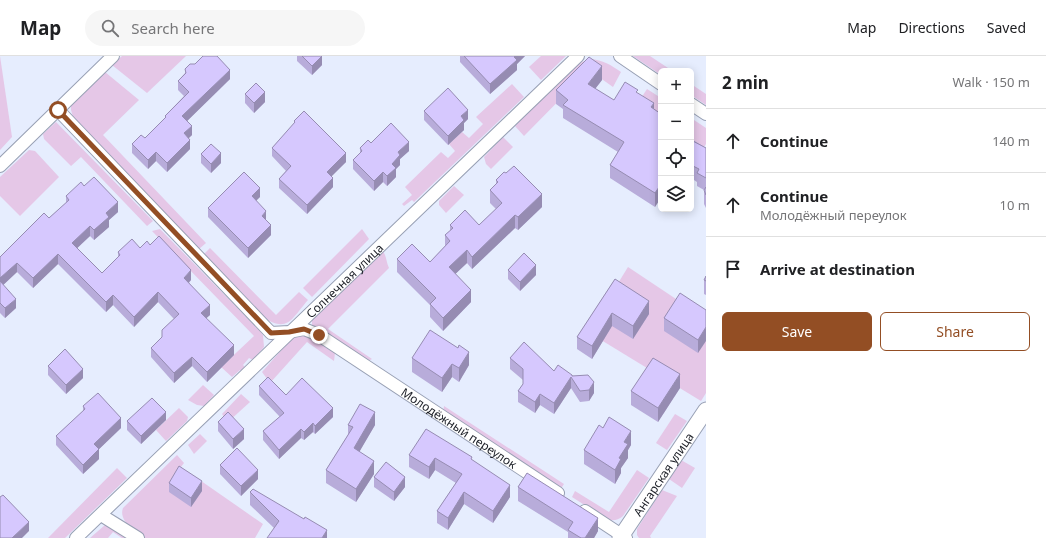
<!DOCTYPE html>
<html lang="en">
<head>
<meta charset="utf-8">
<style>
	:root { --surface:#fff; --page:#f6f6f6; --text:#202124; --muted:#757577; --line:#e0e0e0; --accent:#934e24 }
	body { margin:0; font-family:"Noto Sans",sans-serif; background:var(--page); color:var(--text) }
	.controls { position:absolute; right:12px; top:12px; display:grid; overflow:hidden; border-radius:6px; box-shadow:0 2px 10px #0003 }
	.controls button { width:36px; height:36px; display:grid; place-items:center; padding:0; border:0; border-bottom:1px solid var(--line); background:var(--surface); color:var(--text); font:20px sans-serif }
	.stop { position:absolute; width:12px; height:12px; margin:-9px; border:3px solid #934e24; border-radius:50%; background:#fff }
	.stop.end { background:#934e24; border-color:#fff; box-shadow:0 1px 4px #0008 }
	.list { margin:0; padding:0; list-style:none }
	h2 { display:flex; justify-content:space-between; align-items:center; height:52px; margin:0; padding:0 16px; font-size:17px }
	h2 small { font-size:13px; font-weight:400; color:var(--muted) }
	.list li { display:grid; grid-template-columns:26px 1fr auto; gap:12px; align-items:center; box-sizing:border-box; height:64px; padding:0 16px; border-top:1px solid var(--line) }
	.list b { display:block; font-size:15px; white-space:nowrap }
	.list p { margin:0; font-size:13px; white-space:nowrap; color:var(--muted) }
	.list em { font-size:13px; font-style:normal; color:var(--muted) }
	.actions { display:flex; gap:8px; padding:12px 16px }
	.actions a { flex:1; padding:9px 0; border:1px solid var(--accent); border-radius:6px; text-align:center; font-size:14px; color:var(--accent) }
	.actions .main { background:var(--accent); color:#fff }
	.icon { flex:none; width:22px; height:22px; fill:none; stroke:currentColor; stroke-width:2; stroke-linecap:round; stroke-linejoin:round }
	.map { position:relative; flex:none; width:706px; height:482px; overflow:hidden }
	header { display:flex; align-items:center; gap:24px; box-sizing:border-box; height:56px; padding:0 20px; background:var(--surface); border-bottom:1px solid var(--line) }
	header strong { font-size:19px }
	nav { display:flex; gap:22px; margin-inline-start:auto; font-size:14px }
	.search { width:280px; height:36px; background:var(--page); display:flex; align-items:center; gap:10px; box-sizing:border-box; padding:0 14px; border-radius:22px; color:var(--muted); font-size:15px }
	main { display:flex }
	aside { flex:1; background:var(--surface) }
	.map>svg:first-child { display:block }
	.green { fill:#e5c7e7 }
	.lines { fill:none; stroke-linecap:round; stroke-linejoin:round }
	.minor-casing { stroke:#98a0b4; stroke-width:14 }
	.tertiary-casing { stroke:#98a0b4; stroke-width:17 }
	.minor { stroke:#fff; stroke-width:12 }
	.tertiary { stroke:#fff; stroke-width:15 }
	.wall { fill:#b8acda }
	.shaded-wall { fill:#968cb2 }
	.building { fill:#d6c8fe; stroke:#968cb2 }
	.route { stroke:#934e24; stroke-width:5 }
	.labels { text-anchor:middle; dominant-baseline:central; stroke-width:3; stroke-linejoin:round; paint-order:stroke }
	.street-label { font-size:12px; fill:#1b1e26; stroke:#e6edfe }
</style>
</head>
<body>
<header>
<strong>Map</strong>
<div class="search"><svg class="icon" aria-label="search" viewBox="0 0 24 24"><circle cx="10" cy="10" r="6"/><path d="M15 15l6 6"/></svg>Search here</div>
<nav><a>Map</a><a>Directions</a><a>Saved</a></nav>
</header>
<main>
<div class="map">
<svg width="706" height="482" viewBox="0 0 706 482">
	<rect width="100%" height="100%" fill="#e6edfe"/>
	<g class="green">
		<path d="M0,0l12,81 -12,13z"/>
		<path d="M122,0h64l-39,37 -35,-28z"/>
		<path d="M541,0h25l-25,24 -12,-13z"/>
		<path d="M633,0h17l18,12 -3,3h-4v4z"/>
		<path d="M590,3c13,1 21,6 31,13l-8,15 -24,-17 -65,66 -9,-10 54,-56 13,-8z"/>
		<path d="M105,16l34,28 -36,35 103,108 -7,6 -125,-129 -3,-10v-5z"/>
		<path d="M512,28l12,13 -110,105 -2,-2 -8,6 -2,-2 10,-9 -7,-8 36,-35 7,6 7,-7 -6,-7 13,-12 7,6 14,-14 -7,-7z"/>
		<path d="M691,28l15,10v11l-15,-10z"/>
		<path d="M647,33l14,9v34l-29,-20z"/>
		<path d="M691,62l15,10v16l-7,11 -8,-9z"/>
		<path d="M56,66l97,99 -6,5 -66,-69 -10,9 -27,-27 -1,-5z"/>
		<path d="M503,81l10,10 -22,22 -5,-5 -2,-7z"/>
		<path d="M29,94l6,1 24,26 -39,39 -20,-20v-19z"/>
		<path d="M454,130l10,9 -18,18 -7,-8v-4z"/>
		<path d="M160,173l100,102 3,4 1,12 -11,13 -4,-2 -6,7 3,3 -4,4 -2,-2 -8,7 -11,-10 33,-31 -102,-105z"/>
		<path d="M362,173l7,10 -57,58 -9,-9z"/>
		<path d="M210,192l66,67 23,-23 9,8c-16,18 -20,34 -45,17l-59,-63z"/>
		<path d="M382,194c5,6 4,12 7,18l-61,61 44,30 -4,2 -56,-35v-7z"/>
		<path d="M628,211l78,52v74l-5,8 -113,-69z"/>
		<path d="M298,278l12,2 25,17 -1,8 -27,-19 -37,41 -8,-11 31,-35z"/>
		<path d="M203,329l11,10 -10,11 -7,-1 -9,-5z"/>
		<path d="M241,338l9,8 -22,20 -6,-8z"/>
		<path d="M444,350l120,78 -4,6 -117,-77z"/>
		<path d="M179,352l9,9 -1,4 -21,20 -10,-11z"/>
		<path d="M675,358l12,7 -20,29 -11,-7z"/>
		<path d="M200,378l7,7 -13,13 -6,-9z"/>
		<path d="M177,399l7,8 -3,4 82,57 -8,14h-110c-9,-6 -27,-17 -22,-30z"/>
		<path d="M681,404l14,8 -13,20 -13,-9z"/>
		<path d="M117,412l10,10 -62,60h-17z"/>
		<path d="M637,414l12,8 -26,38c-5,4 -8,5 -15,4l-36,-23 3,-6 34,21z"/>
		<path d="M662,434l15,6 -27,40 1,2h-12l-2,-3v-6z"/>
		<path d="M105,469h5l23,13h-11l-9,-6 -5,6h-18z"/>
	</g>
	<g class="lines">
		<g class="minor-casing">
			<g id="minor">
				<path d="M620,0l41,28"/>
				<path d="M691,48l15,10"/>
				<path id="s1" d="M58,54l213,223 18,-1 15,-3 15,6 239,158"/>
				<path d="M0,110l113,-110"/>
				<path d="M585,455l41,27"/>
				<path d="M101,459l37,23"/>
				<path id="s2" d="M76,482l502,-482"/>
			</g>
		</g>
		<g class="tertiary-casing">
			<g id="tertiary">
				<path id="s3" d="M620,482l86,-128"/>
			</g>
		</g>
		<use href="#minor" class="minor"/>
		<use href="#tertiary" class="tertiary"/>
	</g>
	<g class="wall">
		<path d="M297,0h25v9l-10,10 -15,-14z"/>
		<path d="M460,0h65l-8,8v6l-27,24 -30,-32z"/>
		<path d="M185,13l45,10 -43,42 5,14 -4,3 2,11 -23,23 -11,-11 -8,8 -16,-16v-9l13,-6 20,-19v-3l19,-20 -6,-6v-9l7,-8z"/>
		<path d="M602,24l-7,9 19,11 24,-7 16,16 7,5 -6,93 -45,-29v-13l8,-13 -55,-34v-9l-7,-5v-14z"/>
		<path d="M245,38l20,8 -11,11 -9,-10z"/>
		<path d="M424,55l44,8 -4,4v7l-16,15 -24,-25z"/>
		<path d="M294,65l52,41 -15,14 2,11 -26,27 -28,-26v-9l7,-8 -14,-15v-8l22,-24z"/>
		<path d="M691,76l2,8 13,8v60l-2,-4v-14l-7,-4v-4l-6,-4z"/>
		<path d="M371,87l38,8 -9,8v6l-4,4v8l-9,9 -4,-4 -9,9 -21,-22v-9l7,-7v-5z"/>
		<path d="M201,98l20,9 -10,10 -10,-10z"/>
		<path d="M496,124l46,27 -24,23 -3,-2 -43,41 -5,-6 -12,11 16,28 -28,29 -13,-14v-12l-33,-33v-13l33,3 15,-16v-11l5,-4v-6h29l17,-16 -6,-6v-13l6,-5z"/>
		<path d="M84,130l34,26 -9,8v7l-15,13 -4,-4 -13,12 25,25 16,-16v-5l22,-4 10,-3 41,35 -2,3 21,32 -4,3 28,37 -27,27 -15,-16 -18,17 -23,-26v-9l11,-10v-8l12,-11 -16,-17 -24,25 -21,-22 -7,7 -48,-48 -25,24 -16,-16 -14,13 13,23 -11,10 -5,-5v-56l49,-39 17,-15v-7z"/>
		<path d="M260,141l-4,3 10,20 5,15 -23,23 -40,-41v-9z"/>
		<path d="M508,214l28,5 -16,16 -12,-12z"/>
		<path d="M706,220v19l-2,-1v-14z"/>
		<path d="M615,223l34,35 -16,25 -21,-13 -20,33 -15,-10v-12z"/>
		<path d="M706,254l-8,43 -34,-22v-13z"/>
		<path d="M458,292l11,17 -10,17 -7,-5 -10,15 -30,-20v-14z"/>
		<path d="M510,302l44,13 18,4 22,18 -5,8 -9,1 -9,-14 -17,26 -14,-9 -5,8 -17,-11v-11l5,-7v-4l-13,-11z"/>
		<path d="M48,310l35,12 -17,16 -18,-19z"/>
		<path d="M259,330l74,31 -18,17 -2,-2 -9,8 -3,-2 -22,21 -16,-19v-9l17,-14 -21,-22z"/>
		<path d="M680,332l-22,34 -27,-17v-14z"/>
		<path d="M83,350l38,22 -22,21v10l-16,15 -27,-29v-9l27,-25z"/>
		<path d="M166,364l-25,24 -14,-14v-9z"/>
		<path d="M218,366l26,17 -11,10 -15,-18z"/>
		<path d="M348,369h27l-16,27 15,22 -18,28 -30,-19v-13l22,-35z"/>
		<path d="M631,389l-3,5v8l-7,10v5l-6,11 -31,-20v-14z"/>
		<path d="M409,399l63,5 38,37 -17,26 -29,-19 -16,26 -11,-7v-12l19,-28 -21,-13 -6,9 -20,-12z"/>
		<path d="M220,409l38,14 -17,17 -21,-22z"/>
		<path d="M374,421l31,10 -11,14 -20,-14z"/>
		<path d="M169,427l33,8 -11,16 -22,-15z"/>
		<path d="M518,431l80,44 -4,7h-26v-6l-50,-31z"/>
		<path d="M250,436l77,46 -53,-10 -24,-23z"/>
	</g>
	<g class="shaded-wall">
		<path d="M322,0v9l-10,10v-9z"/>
		<path d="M515,0h10l-8,8v6l-27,24v-10z"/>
		<path d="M602,10v14l-14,18v-14z"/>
		<path d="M230,14v9l-48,47v-10z"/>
		<path d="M265,36v10l-11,11v-10z"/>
		<path d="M654,47v14l-3,-10z"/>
		<path d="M468,54v9l-4,4v7l-16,15v-9l13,-20z"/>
		<path d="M192,70v9l-8,8v-10z"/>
		<path d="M693,77v14l-2,3v-14z"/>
		<path d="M190,84v9l-23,23v-9z"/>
		<path d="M409,86v9l-9,8v6l-4,4v8l-9,9v-10l5,-12 6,-12z"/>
		<path d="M156,96v9l-8,8v-9z"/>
		<path d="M221,97v10l-10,10v-9z"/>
		<path d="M346,97v9l-19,19v-9z"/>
		<path d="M383,116v10l-9,9v-10z"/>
		<path d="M333,122v9l-26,27v-9z"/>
		<path d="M661,128v14l-6,9v-14z"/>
		<path d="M260,132v9l-8,8v-9z"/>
		<path d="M542,138v13l-24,23v-13z"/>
		<path d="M118,146v10l-9,8v7l-15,13v-10l12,-17z"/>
		<path d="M266,155v9l-4,-4z"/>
		<path d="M515,159v13l-43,41v-12z"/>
		<path d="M271,169v10l-23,23v-10z"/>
		<path d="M90,170v10l-18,17v-10z"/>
		<path d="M467,194v13l-18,17v-13z"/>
		<path d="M58,198v10l-25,24v-10z"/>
		<path d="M17,207v9l-17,16v-10z"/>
		<path d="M536,209v10l-16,16v-9z"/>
		<path d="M191,214v10l-7,7v-9z"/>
		<path d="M471,234v12l-28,29v-13z"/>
		<path d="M158,236v10l-24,25v-10z"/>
		<path d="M113,239v10l-7,7v-10z"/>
		<path d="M16,243v9l-11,10v-10z"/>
		<path d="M649,245v13l-16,25v-13z"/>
		<path d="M210,249v10l-9,8v-10z"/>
		<path d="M612,257v13l-20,33v-13z"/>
		<path d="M706,271v14l-8,12v-13z"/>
		<path d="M234,289v10l-27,27v-10z"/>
		<path d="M469,296v13l-10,17v-14z"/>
		<path d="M192,301v9l-18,17v-10z"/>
		<path d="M452,308v13l-10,15v-14z"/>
		<path d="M83,313v9l-17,16v-9z"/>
		<path d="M680,318v14l-22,34v-14z"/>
		<path d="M571,321v11l-17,26v-11z"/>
		<path d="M594,326v11l-5,8v-11z"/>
		<path d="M540,338v11l-5,8v-11z"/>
		<path d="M333,352v9l-18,17v-8z"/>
		<path d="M166,356v8l-25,24v-8z"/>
		<path d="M375,356v13l-21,36v-13z"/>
		<path d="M121,362v10l-27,26v-10z"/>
		<path d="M313,367v9l-9,8v-8z"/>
		<path d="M244,373v10l-11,10v-10z"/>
		<path d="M301,373v9l-22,21v-9z"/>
		<path d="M631,375v14l-3,5v8l-7,10v5l-6,11v-14l9,-28z"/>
		<path d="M99,393v10l-16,15v-9z"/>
		<path d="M435,402v12l-6,9v-12z"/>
		<path d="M374,405v13l-18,28v-13z"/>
		<path d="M258,414v9l-17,17v-10z"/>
		<path d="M405,421v10l-11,14v-9z"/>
		<path d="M202,425v10l-11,16v-9z"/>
		<path d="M510,429v12l-17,26v-12z"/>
		<path d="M464,436v12l-16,26v-12z"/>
		<path d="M598,462v13l-4,7h-9z"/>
		<path d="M29,466v9l-7,7h-10z"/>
		<path d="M327,474v8h-5z"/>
	</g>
	<g class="building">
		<path d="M203,0h14l13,14 -48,46 10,10 -8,7 6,7 -23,23 -11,-11 -8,8 -16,-16 9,-9 4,3 21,-21 -1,-1 24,-24 -11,-11 8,-8 -1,-4 5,-5h5z"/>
		<path d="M302,0h20l-10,10z"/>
		<path d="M464,0h51l-1,1 3,3 -27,24z"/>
		<path d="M589,1l13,9 -14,18 26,16 11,-18 13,8 -2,2 18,11 -3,4 10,7v70l-6,9 -45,-28 14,-23 -61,-37 5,-5 -12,-10z"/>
		<path d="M256,27l9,9 -11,11 -9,-9z"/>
		<path d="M448,32l20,22 -7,6 3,4 -16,16 -24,-25z"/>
		<path d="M304,55l42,42 -19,19 6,6 -26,27 -28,-26 12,-13 -19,-18 23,-26 -1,-1z"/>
		<path d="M391,67l18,19 -11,10 2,3 -8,9 4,4 -9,8 -4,-4 -9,9 -21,-21 9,-9 -2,-3 8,-8 3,3z"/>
		<path d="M691,84l15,8v30l-9,-5 2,-4 -8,-4z"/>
		<path d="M211,88l10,9 -10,11 -10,-10z"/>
		<path d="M514,110l28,28 -24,23 -3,-2 -43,42 -5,-7 -18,17 22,23 -28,28 -13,-14 6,-6 -39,-39 15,-15 18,18 20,-21 -5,-6 8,-7 -3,-3 15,-15 14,15 23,-22 -12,-13 8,-8 -2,-2 8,-8 2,1z"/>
		<path d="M244,116l16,16 -8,8 14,15 -4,5 9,9 -23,23 -40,-40z"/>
		<path d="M94,121l24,25 -12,11 3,4 -15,13 -4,-4 -18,17 30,30 18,-18 -2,-3 14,-13 8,9 7,-7 3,4 9,-9 32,34 -7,8 26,27 -9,8 33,32 -27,27 -15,-15 -18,16 -23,-25 11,-11v-7l17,-16 -21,-22 -24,25 -21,-22 -7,7 -48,-48 -25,24 -16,-15 -17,15v-21l44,-44 5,5 20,-18 -3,-4 15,-14 3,4z"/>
		<path d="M706,131v8l-2,-5z"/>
		<path d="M524,197l12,12 -16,17 -12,-12z"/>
		<path d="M706,220v5l-2,-1z"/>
		<path d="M615,223l34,22 -16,25 -21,-13 -20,33 -15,-9z"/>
		<path d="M0,225l16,18 -11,9 -5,-5z"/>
		<path d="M680,237l26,17v17l-8,13 -34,-22z"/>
		<path d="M430,274l28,18 1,-3 10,7 -10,16 -7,-4 -10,14 -30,-20z"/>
		<path d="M524,286l30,29 4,-6 14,10v1l16,-1 6,7 -5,8 -9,1 -9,-14 -17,26 -14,-9 -5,8 -17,-11 5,-7v-15l-13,-11z"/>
		<path d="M65,293l18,20 -17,16 -18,-19z"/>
		<path d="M653,302l27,16 -22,34 -27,-17z"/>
		<path d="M268,321l18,18 16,-17 31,30 -18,18 -2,-3 -9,9 -3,-3 -22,21 -16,-19 21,-18 -25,-27z"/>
		<path d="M98,337l23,25 -27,26 5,5 -16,16 -27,-29 29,-27 -2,-3z"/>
		<path d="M152,342l14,14 -25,24 -14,-15z"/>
		<path d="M360,348l15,8 -21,36 20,13 -18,28 -30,-19 27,-43 -5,-2z"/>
		<path d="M228,356l16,17 -11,10 -15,-17z"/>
		<path d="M609,361l22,14 -7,11 4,2 -9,14 2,1 -6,11 -31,-20 15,-25 4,3z"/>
		<path d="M426,373l46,28 -1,2 39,26 -17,26 -29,-19 -16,26 -11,-7 25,-37 -27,-16 -6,9 -20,-12z"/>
		<path d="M237,392l21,22 -17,16 -21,-21z"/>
		<path d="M386,406l19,15 -11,15 -20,-15z"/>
		<path d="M179,410l23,15 -11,17 -22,-15z"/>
		<path d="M527,417l71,45 -13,20h-4l-13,-8 5,-8 -55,-35z"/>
		<path d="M253,433l51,30 1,-2 22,13 -5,8h-55l12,-17 -29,-29z"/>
		<path d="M3,439l26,27 -17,16h-12v-41z"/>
	</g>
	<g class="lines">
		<path class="route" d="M58,54l213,223 18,-1 15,-3 15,6"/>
	</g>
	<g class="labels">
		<g class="street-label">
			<text stroke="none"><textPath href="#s2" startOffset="372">Солнечная улица</textPath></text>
			<text stroke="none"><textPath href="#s1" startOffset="526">Молодёжный переулок</textPath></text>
			<text stroke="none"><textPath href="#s3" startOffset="77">Ангарская улица</textPath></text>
		</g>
	</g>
</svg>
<div class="controls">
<button>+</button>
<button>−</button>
<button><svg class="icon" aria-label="locate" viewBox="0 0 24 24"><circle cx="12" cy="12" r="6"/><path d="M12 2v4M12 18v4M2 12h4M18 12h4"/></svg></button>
<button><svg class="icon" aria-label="layers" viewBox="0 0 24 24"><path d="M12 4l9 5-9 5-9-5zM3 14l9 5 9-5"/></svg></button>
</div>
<div class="stop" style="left:58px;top:54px"></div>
<div class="stop end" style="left:319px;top:279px"></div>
</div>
<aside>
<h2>2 min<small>Walk · 150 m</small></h2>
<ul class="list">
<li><svg class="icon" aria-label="ahead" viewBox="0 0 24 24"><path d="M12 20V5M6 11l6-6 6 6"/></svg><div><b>Continue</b></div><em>140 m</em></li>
<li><svg class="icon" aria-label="ahead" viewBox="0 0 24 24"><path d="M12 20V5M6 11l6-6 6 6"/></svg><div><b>Continue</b><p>Молодёжный переулок</p></div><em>10 m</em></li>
<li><svg class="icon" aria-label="arrive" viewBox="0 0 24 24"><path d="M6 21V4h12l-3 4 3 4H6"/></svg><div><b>Arrive at destination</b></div></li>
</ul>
<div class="actions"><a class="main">Save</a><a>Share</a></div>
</aside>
</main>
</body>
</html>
